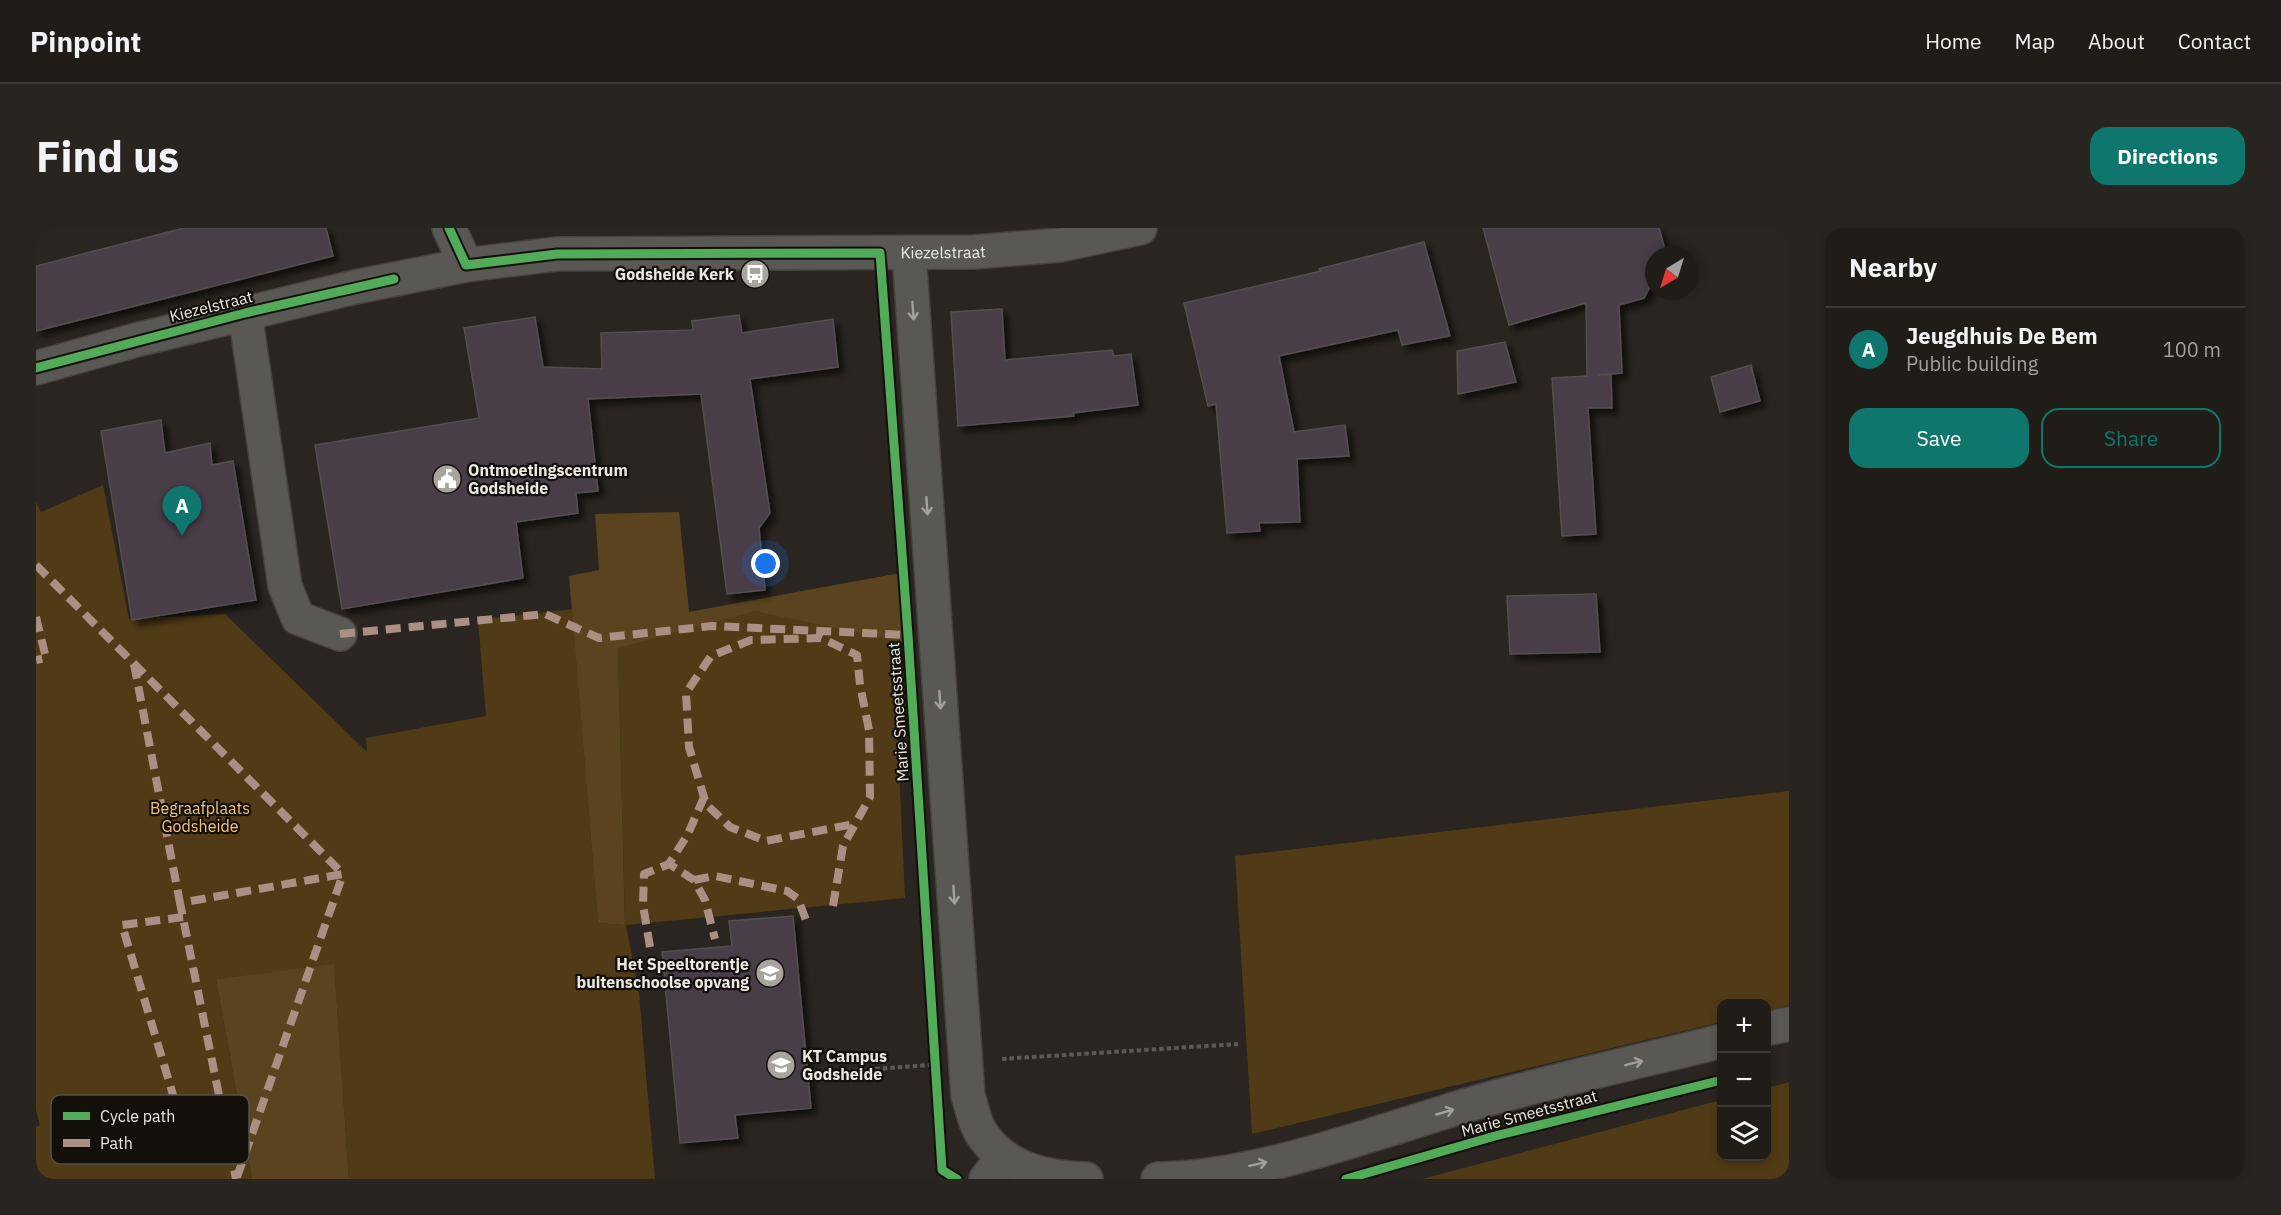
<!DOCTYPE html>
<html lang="en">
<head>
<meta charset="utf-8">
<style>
	:root { --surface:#201c18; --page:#282521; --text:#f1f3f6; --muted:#a2a1a2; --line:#3d3a37; --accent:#0f766e }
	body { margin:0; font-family:"IBM Plex Sans",sans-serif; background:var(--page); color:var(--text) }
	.controls { position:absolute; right:18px; bottom:18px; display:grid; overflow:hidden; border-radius:12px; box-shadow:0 3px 9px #0003 }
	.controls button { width:54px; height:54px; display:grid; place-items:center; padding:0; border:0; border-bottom:2px solid var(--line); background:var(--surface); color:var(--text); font:30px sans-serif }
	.compass { position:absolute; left:1609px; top:18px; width:54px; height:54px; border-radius:50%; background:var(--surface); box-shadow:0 3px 9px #0003; rotate:218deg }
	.you { position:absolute; left:730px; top:336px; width:21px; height:21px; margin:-15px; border:4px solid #fff; border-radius:50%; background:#1a73e8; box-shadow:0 0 0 9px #1a73e833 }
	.badge { display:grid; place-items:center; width:39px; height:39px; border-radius:50%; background:var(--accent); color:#fff; font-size:20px; font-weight:700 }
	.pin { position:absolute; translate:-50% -50px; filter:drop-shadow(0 2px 3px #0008) }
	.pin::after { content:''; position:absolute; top:32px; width:21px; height:18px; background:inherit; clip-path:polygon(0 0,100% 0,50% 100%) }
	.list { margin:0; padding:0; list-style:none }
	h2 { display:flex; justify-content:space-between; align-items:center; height:78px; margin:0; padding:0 24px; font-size:26px }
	h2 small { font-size:20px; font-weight:400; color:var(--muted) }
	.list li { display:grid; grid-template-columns:39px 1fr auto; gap:18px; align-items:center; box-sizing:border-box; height:84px; padding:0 24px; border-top:2px solid var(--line) }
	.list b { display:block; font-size:22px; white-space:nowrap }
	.list p { margin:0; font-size:20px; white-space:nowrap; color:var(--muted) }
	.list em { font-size:20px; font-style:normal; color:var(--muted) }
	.actions { display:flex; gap:12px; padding:18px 24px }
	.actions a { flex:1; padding:14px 0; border:2px solid var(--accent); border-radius:18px; text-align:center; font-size:21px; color:var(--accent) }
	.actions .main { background:var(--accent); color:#fff }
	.icon { flex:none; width:33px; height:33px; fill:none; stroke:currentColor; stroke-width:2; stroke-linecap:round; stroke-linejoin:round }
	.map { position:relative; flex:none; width:1753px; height:951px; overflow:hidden; border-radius:18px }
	header { display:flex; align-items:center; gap:36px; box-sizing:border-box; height:84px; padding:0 30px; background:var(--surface); border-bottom:2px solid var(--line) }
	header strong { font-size:28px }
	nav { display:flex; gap:33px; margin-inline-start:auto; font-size:21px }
	.intro { display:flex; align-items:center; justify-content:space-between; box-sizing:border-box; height:144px; padding:0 36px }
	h1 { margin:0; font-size:42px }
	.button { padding:15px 27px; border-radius:18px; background:var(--accent); color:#fff; font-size:21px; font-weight:700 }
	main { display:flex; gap:36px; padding:0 36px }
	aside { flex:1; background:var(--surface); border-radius:18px; box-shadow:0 3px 9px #0003 }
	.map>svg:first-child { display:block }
	.green { fill:#513a16 }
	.forest { fill:#5a431e }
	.building { fill:#4a3d46; stroke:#534f4e; stroke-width:1.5; filter:url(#shadow) }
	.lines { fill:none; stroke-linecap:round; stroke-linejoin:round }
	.minor-casing { stroke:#46423d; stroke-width:36 }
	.path { stroke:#5c5a56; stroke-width:4; stroke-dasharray:4.5 3; stroke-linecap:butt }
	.minor { stroke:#5a5854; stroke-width:33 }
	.quiet { stroke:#ac8f84; stroke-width:8; stroke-dasharray:15 8; stroke-linecap:butt }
	.cycleway-casing { stroke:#13100b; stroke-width:13 }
	.cycleway { stroke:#51ab58; stroke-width:9 }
	.oneway { stroke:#a4a09a }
	.labels { text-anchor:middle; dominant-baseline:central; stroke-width:4.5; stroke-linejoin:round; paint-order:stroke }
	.street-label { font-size:16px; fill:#ede8e1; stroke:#13100b }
	.poi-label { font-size:16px; font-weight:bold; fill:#ede8e1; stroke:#13100b; text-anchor:end }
	.park-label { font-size:16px; fill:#f7c273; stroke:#13100b }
	.key { fill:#13100b; stroke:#54514b; stroke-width:1.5 }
	.key-label { font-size:16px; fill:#ede8e1 }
</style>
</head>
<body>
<header>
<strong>Pinpoint</strong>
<nav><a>Home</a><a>Map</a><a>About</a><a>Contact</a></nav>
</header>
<div class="intro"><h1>Find us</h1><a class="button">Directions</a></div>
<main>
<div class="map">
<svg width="1753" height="951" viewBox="0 0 1753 951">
	<defs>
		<filter id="shadow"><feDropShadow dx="5.5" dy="5.5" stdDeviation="3" flood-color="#0009"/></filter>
	</defs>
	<rect width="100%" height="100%" fill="#2a2520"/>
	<g class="green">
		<path d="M67,257l26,134 96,-5 142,138 -1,-14 120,-22 -8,-96 94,-11 26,314 27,2 -7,-277 71,-36 201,-37 15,323 -279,27 13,68 16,186h-306l-15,-214 -118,14 36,200h-216v-52l4,-2 -4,-15v-608l5,10z"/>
		<path d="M1753,563v214l-22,6 -1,-7h-44l-1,18 -469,112 -17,-278z"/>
		<path d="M1753,854v97h-367l299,-79 1,56h44l1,-68z"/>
	</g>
	<g class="forest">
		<path d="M643,284l10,100 212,-39 5,70 -151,-32 -137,37 7,277 -27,-2 -29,-347 30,-6 -4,-56z"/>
		<path d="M298,736l15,215h-97l-36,-200z"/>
	</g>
	<g class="building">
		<path d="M148,0h142l7,28 -297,75v-65z"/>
		<path d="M1447,0h176l7,25 -12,2v24l-10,19 -25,7 3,68 -24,2h13l1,33h-24l8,126 -34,2 -10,-158 35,-2 -1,-73 -77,22z"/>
		<path d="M1388,14l26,94 -48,9 -4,-15 -119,26 15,76 51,-7 4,31 -52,3 3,63 -41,1 1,8 -33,2 -11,-129 -8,2 -24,-103 137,-32 -2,-2z"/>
		<path d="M966,81l3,51 107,-10 2,6 17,-2 7,51 -65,8 1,3 -116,10 -7,-114z"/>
		<path d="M703,87l3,18 91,-14 5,48 -88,12 20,134 -11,15 6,62 -38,4 -26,-200 -113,5 10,92 -22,2 2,20 -62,9 7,56 -181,31 -27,-164 164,-27 -15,-90 71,-11 8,50 59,2 -1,-36 92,-3 -1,-9z"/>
		<path d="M1469,114l11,40 -58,12 -1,-43z"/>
		<path d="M1715,137l9,36 -40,11 -9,-35z"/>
		<path d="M125,192l4,33 45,-10 2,22 21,-4 23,139 -124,20 -31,-189z"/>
		<path d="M1560,366l4,58 -90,2 -3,-58z"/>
		<path d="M757,688l18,192 -76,7 3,23 -58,5 -18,-191 70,-6 -3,-25z"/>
	</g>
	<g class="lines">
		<g class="minor-casing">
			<g id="minor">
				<path d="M413,0l17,37"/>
				<path d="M873,25l59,843c4,11 6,25 12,35 22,37 67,47 106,48"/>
				<path d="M209,85l40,273 13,32 42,16"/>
				<path id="s1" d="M0,140l100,-28 219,-53 111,-22 91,-11 417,-2 86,-7 80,-17"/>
				<path d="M1730,801l23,-5"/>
				<path d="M950,951l17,-21"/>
				<path d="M1122,951c99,-1 218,-47 313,-75 82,-24 167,-42 251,-63"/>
			</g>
		</g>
		<g class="path">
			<path d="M966,831l236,-15"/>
			<path d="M772,846l121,-9"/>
		</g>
		<use href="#minor" class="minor"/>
		<g class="quiet">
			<path d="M0,337l307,309 -163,29 56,276"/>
			<path d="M0,389l10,41 -10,2"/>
			<path d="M304,406l205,-20 54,24 113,-12 196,9"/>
			<path d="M98,436l46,239"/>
			<path d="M668,569l-16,37 -19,30 25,16 11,20 10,39"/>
			<path d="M658,652l21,-4 72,15 11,8 8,21"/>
			<path d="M797,678l10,-60 27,-49 -1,-67 -9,-45 -3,-30 -36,-17 -70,2 -40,16 -25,37 3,54 17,57 24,23 36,14 88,-17"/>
			<path d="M147,689l-61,8 64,213"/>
			<path d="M614,719l-7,-42 1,-31 25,-10"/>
			<path d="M201,949l106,-303"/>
		</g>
		<g class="cycleway-casing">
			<g id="cycleway">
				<path d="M413,0l17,37 91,-11 323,-1 28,382 34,535 15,9"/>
				<path d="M0,140l209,-55 149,-34"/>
				<path d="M1310,951l149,-43 227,-56"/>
			</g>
		</g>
		<use href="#cycleway" class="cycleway"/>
	</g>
	<defs><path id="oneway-shaft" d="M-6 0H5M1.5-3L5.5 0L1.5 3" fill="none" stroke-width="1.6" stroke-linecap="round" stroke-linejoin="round" transform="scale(1.5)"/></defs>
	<g class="oneway">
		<use href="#oneway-shaft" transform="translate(877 83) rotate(86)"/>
		<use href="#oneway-shaft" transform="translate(891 278) rotate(86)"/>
		<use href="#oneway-shaft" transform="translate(904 472) rotate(86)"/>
		<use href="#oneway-shaft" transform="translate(918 667) rotate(86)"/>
		<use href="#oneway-shaft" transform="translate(1598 835) rotate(-14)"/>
		<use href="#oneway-shaft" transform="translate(1409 884) rotate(-16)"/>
		<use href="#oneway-shaft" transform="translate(1222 936) rotate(-12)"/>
	</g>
	<defs>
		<g id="bus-disc" transform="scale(1.5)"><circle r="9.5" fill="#a9a49d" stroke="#13100b"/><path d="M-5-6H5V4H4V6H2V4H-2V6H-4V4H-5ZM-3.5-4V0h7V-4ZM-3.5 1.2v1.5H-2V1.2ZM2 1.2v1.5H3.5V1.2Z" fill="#fff"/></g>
		<g id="civic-disc" transform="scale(1.5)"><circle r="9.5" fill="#a9a49d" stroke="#13100b"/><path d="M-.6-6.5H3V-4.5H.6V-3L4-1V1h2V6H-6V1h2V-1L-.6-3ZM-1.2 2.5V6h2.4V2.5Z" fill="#fff"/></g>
		<g id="school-disc" transform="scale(1.5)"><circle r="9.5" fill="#a9a49d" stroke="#13100b"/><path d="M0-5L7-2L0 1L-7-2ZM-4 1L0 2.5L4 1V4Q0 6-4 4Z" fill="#fff"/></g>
	</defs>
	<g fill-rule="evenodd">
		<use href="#bus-disc" x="719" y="46"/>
		<use href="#civic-disc" x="411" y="251"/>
		<use href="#school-disc" x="734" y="745"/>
		<use href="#school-disc" x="745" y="837"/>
	</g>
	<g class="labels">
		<g class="street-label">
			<text stroke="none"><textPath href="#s1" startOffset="920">Kiezelstraat</textPath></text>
			<text transform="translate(175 78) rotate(-14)">Kiezelstraat</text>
			<text transform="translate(862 484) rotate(-94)">Marie Smeetsstraat</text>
			<text transform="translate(1493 885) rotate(-15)">Marie Smeetsstraat</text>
		</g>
		<g class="poi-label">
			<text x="698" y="46">Godsheide Kerk</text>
			<text x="432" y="242" text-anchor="start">Ontmoetingscentrum<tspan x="432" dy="18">Godsheide</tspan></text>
			<text x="713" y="736">Het Speeltorentje<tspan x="713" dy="18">buitenschoolse opvang</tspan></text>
			<text x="766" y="828" text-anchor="start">KT Campus<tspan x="766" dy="18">Godsheide</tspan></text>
		</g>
		<g class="park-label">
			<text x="164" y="580">Begraafplaats<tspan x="164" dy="18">Godsheide</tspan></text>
		</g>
	</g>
	<rect x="15" y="867" width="198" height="69" rx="9" class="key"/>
	<rect x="27" y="884" width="27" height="8" fill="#51ab58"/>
	<rect x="27" y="911" width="27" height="8" fill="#ac8f84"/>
	<g class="key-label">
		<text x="64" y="894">Cycle path</text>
		<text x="64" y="921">Path</text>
	</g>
</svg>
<div class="controls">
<button>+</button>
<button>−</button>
<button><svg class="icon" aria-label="layers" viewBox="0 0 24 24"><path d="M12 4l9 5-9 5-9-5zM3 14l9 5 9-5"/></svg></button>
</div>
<svg class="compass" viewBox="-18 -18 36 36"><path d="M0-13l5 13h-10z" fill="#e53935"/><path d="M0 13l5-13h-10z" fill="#a2a1a2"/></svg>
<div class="you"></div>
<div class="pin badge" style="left:146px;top:308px">A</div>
</div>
<aside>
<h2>Nearby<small></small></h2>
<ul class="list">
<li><span class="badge">A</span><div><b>Jeugdhuis De Bem</b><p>Public building</p></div><em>100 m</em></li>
</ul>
<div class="actions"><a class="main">Save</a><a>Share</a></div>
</aside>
</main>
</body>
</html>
